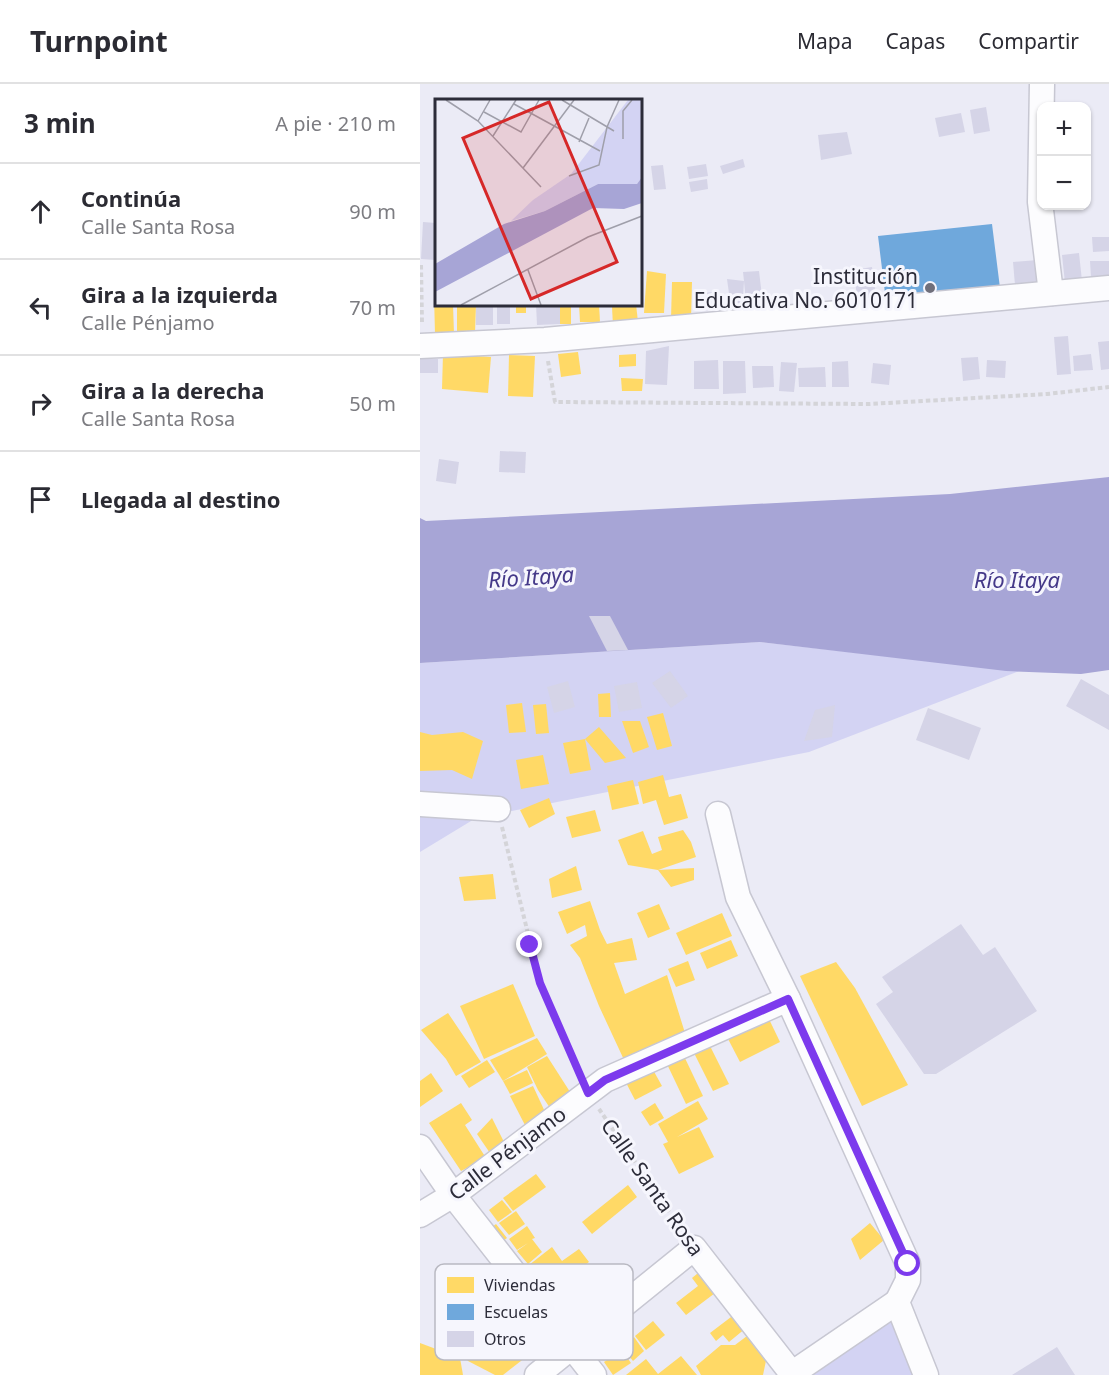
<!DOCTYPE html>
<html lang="es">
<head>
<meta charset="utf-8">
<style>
	:root { --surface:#fff; --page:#f7f7f7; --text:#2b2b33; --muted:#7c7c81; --line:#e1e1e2 }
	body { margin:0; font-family:"Noto Sans",sans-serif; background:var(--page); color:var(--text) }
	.controls { position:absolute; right:18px; top:18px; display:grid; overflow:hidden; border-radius:12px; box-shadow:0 2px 4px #0004 }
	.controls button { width:54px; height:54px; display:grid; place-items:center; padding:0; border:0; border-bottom:2px solid var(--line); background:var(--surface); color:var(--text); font:30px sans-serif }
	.stop { position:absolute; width:18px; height:18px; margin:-14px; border:4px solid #7c3aed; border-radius:50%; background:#fff }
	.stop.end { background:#7c3aed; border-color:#fff; box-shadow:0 2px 6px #0008 }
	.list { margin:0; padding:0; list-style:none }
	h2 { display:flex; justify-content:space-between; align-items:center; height:78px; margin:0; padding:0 24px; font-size:26px }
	h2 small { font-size:20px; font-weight:400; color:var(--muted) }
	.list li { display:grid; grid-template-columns:39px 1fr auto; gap:18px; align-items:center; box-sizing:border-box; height:96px; padding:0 24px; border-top:2px solid var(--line) }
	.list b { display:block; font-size:22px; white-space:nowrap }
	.list p { margin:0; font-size:20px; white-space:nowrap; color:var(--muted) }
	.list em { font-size:20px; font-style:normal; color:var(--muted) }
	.icon { flex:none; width:33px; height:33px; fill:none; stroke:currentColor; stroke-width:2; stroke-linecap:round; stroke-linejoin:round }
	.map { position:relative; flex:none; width:689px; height:1291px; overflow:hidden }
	header { display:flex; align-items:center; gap:36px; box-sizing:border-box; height:84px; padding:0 30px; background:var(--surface); border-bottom:2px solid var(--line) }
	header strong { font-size:28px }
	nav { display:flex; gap:33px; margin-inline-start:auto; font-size:21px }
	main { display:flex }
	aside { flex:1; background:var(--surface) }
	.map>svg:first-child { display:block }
	.green { fill:#d3d3f3 }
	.water { fill:#a7a5d6 }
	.homes { fill:#ffd966 }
	.schools { fill:#6fa8dc }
	.building { fill:#d5d4e7 }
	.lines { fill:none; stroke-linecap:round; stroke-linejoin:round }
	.street-casing { stroke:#c7c7d2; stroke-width:27 }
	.path { stroke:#d4d4d8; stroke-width:4; stroke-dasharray:4.5 3; stroke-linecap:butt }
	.street { stroke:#fcfcfe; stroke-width:24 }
	.route { stroke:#7c3aed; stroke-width:8 }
	.poi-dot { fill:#6f6f7b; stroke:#f6f6fd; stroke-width:2 }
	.labels { text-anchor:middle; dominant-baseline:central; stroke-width:6; stroke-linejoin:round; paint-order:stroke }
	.poi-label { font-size:21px; fill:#2c2c39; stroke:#f6f6fd; text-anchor:end }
	.street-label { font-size:21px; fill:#2c2c39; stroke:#f6f6fd }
	.water-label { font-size:22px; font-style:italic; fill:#453989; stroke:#f6f6fd }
	.inset-road { fill:none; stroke:#9f9faa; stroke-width:1.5 }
	.view { fill:#d62828; fill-opacity:0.15; stroke:#d62828; stroke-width:3 }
	.inset-edge { fill:none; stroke:#2c2c39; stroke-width:3 }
	.key { fill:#f6f6fd; stroke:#b9b9c2; stroke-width:1.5 }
	.key-label { font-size:16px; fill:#2c2c39 }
</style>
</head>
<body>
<header>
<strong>Turnpoint</strong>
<nav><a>Mapa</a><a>Capas</a><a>Compartir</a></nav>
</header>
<main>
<aside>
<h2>3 min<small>A pie · 210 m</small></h2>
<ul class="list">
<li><svg class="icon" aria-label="ahead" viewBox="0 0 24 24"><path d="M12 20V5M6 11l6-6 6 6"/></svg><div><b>Continúa</b><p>Calle Santa Rosa</p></div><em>90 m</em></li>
<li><svg class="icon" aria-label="left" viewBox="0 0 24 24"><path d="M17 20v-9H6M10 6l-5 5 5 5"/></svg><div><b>Gira a la izquierda</b><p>Calle Pénjamo</p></div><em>70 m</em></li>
<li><svg class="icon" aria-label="right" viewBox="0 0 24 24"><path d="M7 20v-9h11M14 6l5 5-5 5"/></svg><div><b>Gira a la derecha</b><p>Calle Santa Rosa</p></div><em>50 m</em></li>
<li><svg class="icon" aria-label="arrive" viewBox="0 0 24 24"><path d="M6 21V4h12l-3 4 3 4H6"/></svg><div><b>Llegada al destino</b></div></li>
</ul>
</aside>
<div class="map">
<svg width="689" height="1291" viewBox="0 0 689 1291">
	<rect width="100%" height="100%" fill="#ebebf6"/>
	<g class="green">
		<path d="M340,558l259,29 -210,81 -333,66 -56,34v-189z"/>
		<path d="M470,1232l25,59h-106z"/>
	</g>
	<path class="water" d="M689,393v193l-28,4 -75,-3 -246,-29 -340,21v-145l6,3 524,-27z"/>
	<g class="homes">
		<path d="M227,187l19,3 -2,39h-20z"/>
		<path d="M252,198h20l-1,38 -20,-1z"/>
		<path d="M14,211h2v9h17l1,30h-19z"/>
		<path d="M37,220h19l-1,29h-18z"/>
		<rect x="96" y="220" width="10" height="9"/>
		<rect x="140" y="220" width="11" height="20"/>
		<path d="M159,220h20l1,18h-20z"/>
		<path d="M204,220h12l2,18 -25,4 -1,-19z"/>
		<path d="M158,268l3,22 -20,3 -3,-23z"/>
		<path d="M23,270l48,3 -3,36 -46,-4z"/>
		<path d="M216,270v12l-17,1v-12z"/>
		<path d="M89,271l26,1 -2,41 -25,-1z"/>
		<path d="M201,294l22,1 -1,12h-20z"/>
		<path d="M190,609l1,24h-12l-1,-23z"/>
		<path d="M102,619l4,29 -17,1 -3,-28z"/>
		<path d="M126,620l3,29 -13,1 -3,-29z"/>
		<path d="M243,629l9,33 -15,4 -10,-33z"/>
		<path d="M202,637h18l9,26 -16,6z"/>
		<path d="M179,643l27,31 -21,5 -20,-24 6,31 -21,4 -7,-31 22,-4z"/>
		<path d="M0,648l12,3 31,-3 20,9 -11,38 -20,-9 -32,1z"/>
		<path d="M123,671l6,29 -28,5 -5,-29z"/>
		<path d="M243,691l6,22 12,-3 7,24 -24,7 -8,-25 -13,4 -5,-22z"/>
		<path d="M213,696l6,24 -27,6 -5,-24z"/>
		<path d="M129,714l6,16 -26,14 -9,-18z"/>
		<path d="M175,726l6,21 -29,7 -6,-21z"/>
		<path d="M263,746l8,12 5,15 -38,13 36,-2v12l-23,7 -13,-17 -30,-5 -10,-25 25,-9 9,23 10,-4 -4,-13z"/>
		<path d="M156,782l6,24 -30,8 -3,-19z"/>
		<path d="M73,790l3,25 -32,2 -5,-24z"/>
		<path d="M170,817l10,29 7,14 25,-6 5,22 -23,3 11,31 42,-19 18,58 -60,29 -26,-56 -19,-48 -10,-13 17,-9 -2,-11 -18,9 -9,-22z"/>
		<path d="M239,820l11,25 -22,9 -11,-25z"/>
		<path d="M302,829l10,23 -46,19 -10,-22z"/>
		<path d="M311,856l7,16 -31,13 -7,-16z"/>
		<path d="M268,877l7,19 -19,7 -8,-18z"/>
		<path d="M416,878l19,26 53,97 -46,21 -62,-130z"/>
		<path d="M93,900l22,52 -51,23 -24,-53z"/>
		<path d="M28,929l33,49 -25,14 -10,-17 -25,-29z"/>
		<path d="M348,933l12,25 -40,20 -13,-25z"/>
		<path d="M117,954l10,16 -44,27 -13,-21z"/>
		<path d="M289,960l20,40 -16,7 -20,-40z"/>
		<path d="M263,970l20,42 -17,8 -20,-42z"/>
		<path d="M127,972l25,39 -20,16 -14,-21 -11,-23z"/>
		<path d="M67,976l8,12 -26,16 -8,-12z"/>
		<path d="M232,984l10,18 -27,14 -13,-25z"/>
		<path d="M107,986l6,13 -23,11 -7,-13z"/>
		<path d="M11,989l12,18 -23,16v-26z"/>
		<path d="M113,1002l13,28 -19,15 -17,-33z"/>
		<path d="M278,1017l10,18 -31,18 22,-10 15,30 -35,17 -16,-30 5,-2 -10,-18z"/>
		<path d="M41,1019l11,17 -7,5 21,33 -25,13 -32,-48z"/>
		<path d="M235,1019l9,15 -14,8 -9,-14z"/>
		<path d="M72,1034l14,28 -14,10 -15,-22z"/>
		<path d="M116,1090l10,13 -33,24 -10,-13z"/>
		<path d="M208,1101l9,12 -45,37 -10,-12z"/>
		<path d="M82,1116l10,12 -14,10 -9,-12z"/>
		<path d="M96,1127l9,13 -16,11 -10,-12z"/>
		<path d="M450,1139l14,17 -24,20 -9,-21z"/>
		<path d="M76,1140l11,14 -12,9 -10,-14z"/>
		<path d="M107,1142l8,12 -3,1 10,13 -14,12 -11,-13 11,-8 -11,7 -8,-11z"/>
		<path d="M132,1163l10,14 17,-12 10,13 -39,30 -21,-27z"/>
		<path d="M283,1185l16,21 -33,25 -10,-12 22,-17 -6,-8z"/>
		<path d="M86,1202l33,61 -36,28h-8l-27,-14 -10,-13 3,-22z"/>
		<path d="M315,1230l11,14 -17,14 -6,-7 -7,6 -6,-8z"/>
		<path d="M233,1237l12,14 -19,15 -11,-14z"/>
		<path d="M331,1249l16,23 -4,19h-62l-5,-9 25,-21h14z"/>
		<path d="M214,1253l10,14 -11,10 -10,-13z"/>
		<path d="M0,1259l40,15 3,17h-43z"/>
		<path d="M202,1266l9,13 -18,12 -9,-13z"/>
		<path d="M261,1272l16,19h-71l20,-16 12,15z"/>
	</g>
	<path class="schools" d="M572,140l8,64 -114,13 -8,-65z"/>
	<g class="building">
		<path d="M566,23l4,24 -16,3 -4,-24z"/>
		<path d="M541,29l4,19 -26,5 -4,-19z"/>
		<path d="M427,48l5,22 -31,6 -3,-25z"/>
		<path d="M323,75l2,8 -22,7 -3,-8z"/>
		<path d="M286,80l2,12 -19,3 -2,-12z"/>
		<path d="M243,81l3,24 -12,1 -3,-24z"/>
		<path d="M287,95l1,10 -17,3 -2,-10z"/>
		<path d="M3,138l13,1 -1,37 -14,-1z"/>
		<path d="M672,153h17v14l-16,1z"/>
		<path d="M659,169l3,28 -17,2 -3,-28z"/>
		<path d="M618,176l2,23 -25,2 -2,-23z"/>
		<path d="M670,177h19v16h-18z"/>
		<path d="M452,183l4,29 -19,2 -3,-28z"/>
		<path d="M339,187l5,42 -17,1 -3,-33 -2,32 -10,2 -5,-36 17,2 -1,-9z"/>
		<path d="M298,208l2,17 -22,2 -1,-18z"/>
		<rect x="56" y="220" width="17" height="21"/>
		<rect x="77" y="220" width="13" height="20"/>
		<path d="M116,220h24v20l-23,1z"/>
		<path d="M648,252l3,38 -14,1 -3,-38z"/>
		<path d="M689,257v28l-8,1 -3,-28z"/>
		<path d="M249,262l-2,39 -22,-1 1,-33z"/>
		<path d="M671,270l2,16 -19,1 -1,-15z"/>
		<path d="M558,273l2,22 -17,2 -2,-23z"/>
		<rect x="0" y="275" width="18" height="14"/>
		<path d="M298,276l1,29h-25v-28z"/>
		<path d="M567,276l19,1 -1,17 -19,-1z"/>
		<path d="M303,277h22l1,32 -23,1z"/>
		<path d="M428,277l1,26h-17v-25z"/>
		<path d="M361,278l16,1 -3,29 -15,-1z"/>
		<path d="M453,279l18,2 -2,20 -18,-2z"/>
		<path d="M332,282h21l1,21 -21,1z"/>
		<path d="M405,283l1,20h-27l-1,-19z"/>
		<path d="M80,367l26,1 -1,21 -26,-1z"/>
		<path d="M19,375l20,3 -3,22 -20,-3z"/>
		<path d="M169,532h21l18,34 -21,1z"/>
		<path d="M250,587l18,25 -17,12 -19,-25z"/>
		<path d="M661,595l28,16v35l-43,-24z"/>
		<path d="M148,597l7,26 -21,6 -7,-26z"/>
		<path d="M217,598l5,26 -23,4 -5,-26z"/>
		<path d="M415,621l-3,32 -28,4 11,-31z"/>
		<path d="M508,624l53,20 -12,32 -53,-20z"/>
		<path d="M541,840l22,31 12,-8 42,64 -101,63h-12l-48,-70 17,-12 -11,-15z"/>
		<path d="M637,1263l18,28h-63z"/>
	</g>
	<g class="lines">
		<g class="street-casing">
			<g id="street">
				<path d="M622,0l-2,118 11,91"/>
				<path d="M0,262l125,-6 564,-52"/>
				<path d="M0,720l78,5"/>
				<path d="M298,730l20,83 50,102 120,265v16l-11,22 29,73"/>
				<path d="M0,1063l33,48 141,180"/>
				<path d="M0,1131l33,-20 152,-115 183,-81"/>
				<path d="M117,1291l157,-127 99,127"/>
				<path d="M370,1291l107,-73"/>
			</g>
		</g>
		<g class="path">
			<path d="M1,181l1,59"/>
			<path d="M128,277l7,41 314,2 178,-10 62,-7"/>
			<path d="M82,743l38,156 40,91"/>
			<path d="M179,1025l84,123"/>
		</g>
		<use href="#street" class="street"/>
	</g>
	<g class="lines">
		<path class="route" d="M110,861l10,38 48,110 17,-13 183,-81 120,265"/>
	</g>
	<circle class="poi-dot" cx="510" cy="204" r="6"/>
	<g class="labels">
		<g class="poi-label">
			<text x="498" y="192">Institución<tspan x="498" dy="24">Educativa No. 6010171</tspan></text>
		</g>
		<g class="street-label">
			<text transform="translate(87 1069) rotate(-37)">Calle Pénjamo</text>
			<text transform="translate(233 1103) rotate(55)">Calle Santa Rosa</text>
		</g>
		<g class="water-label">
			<text transform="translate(111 492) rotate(-4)">Río Itaya</text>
			<text x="597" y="495">Río Itaya</text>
		</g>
	</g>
	<g transform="translate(15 15)">
		<rect width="207" height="207" fill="#ebebf6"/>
		<path d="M193,1h14v77l-5,7h-39l-53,27 -34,10 22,-21 38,-26z" fill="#d3d3f3"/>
		<path d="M207,78v26l-18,6 -31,-1 -158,84v-28l69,-40 41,-13 53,-27h39z" fill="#a7a5d6"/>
		<path class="inset-road" d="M11,1l32,21 63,66M127,1l52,31M79,5l86,47M49,13l37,20 18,-32M43,22l12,-21M58,37l23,-36M188,40v-28l9,-11M144,43l10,-24M88,69l51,-68M134,77l30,-11 8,-38 12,-27M93,171l13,35M26,206l127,-68 54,-21"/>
		<path class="view" d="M114,3l68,160 -86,37 -68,-161z"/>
		<rect width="207" height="207" class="inset-edge"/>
	</g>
	<rect x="15" y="1180" width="198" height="96" rx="9" class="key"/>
	<rect x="27" y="1193" width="27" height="16" fill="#ffd966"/>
	<rect x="27" y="1220" width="27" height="16" fill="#6fa8dc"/>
	<rect x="27" y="1247" width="27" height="16" fill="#d5d4e7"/>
	<g class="key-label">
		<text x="64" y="1207">Viviendas</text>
		<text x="64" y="1234">Escuelas</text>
		<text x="64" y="1261">Otros</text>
	</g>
</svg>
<div class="controls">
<button>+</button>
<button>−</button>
</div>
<div class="stop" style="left:488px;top:1180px"></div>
<div class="stop end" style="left:110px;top:861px"></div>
</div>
</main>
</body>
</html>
